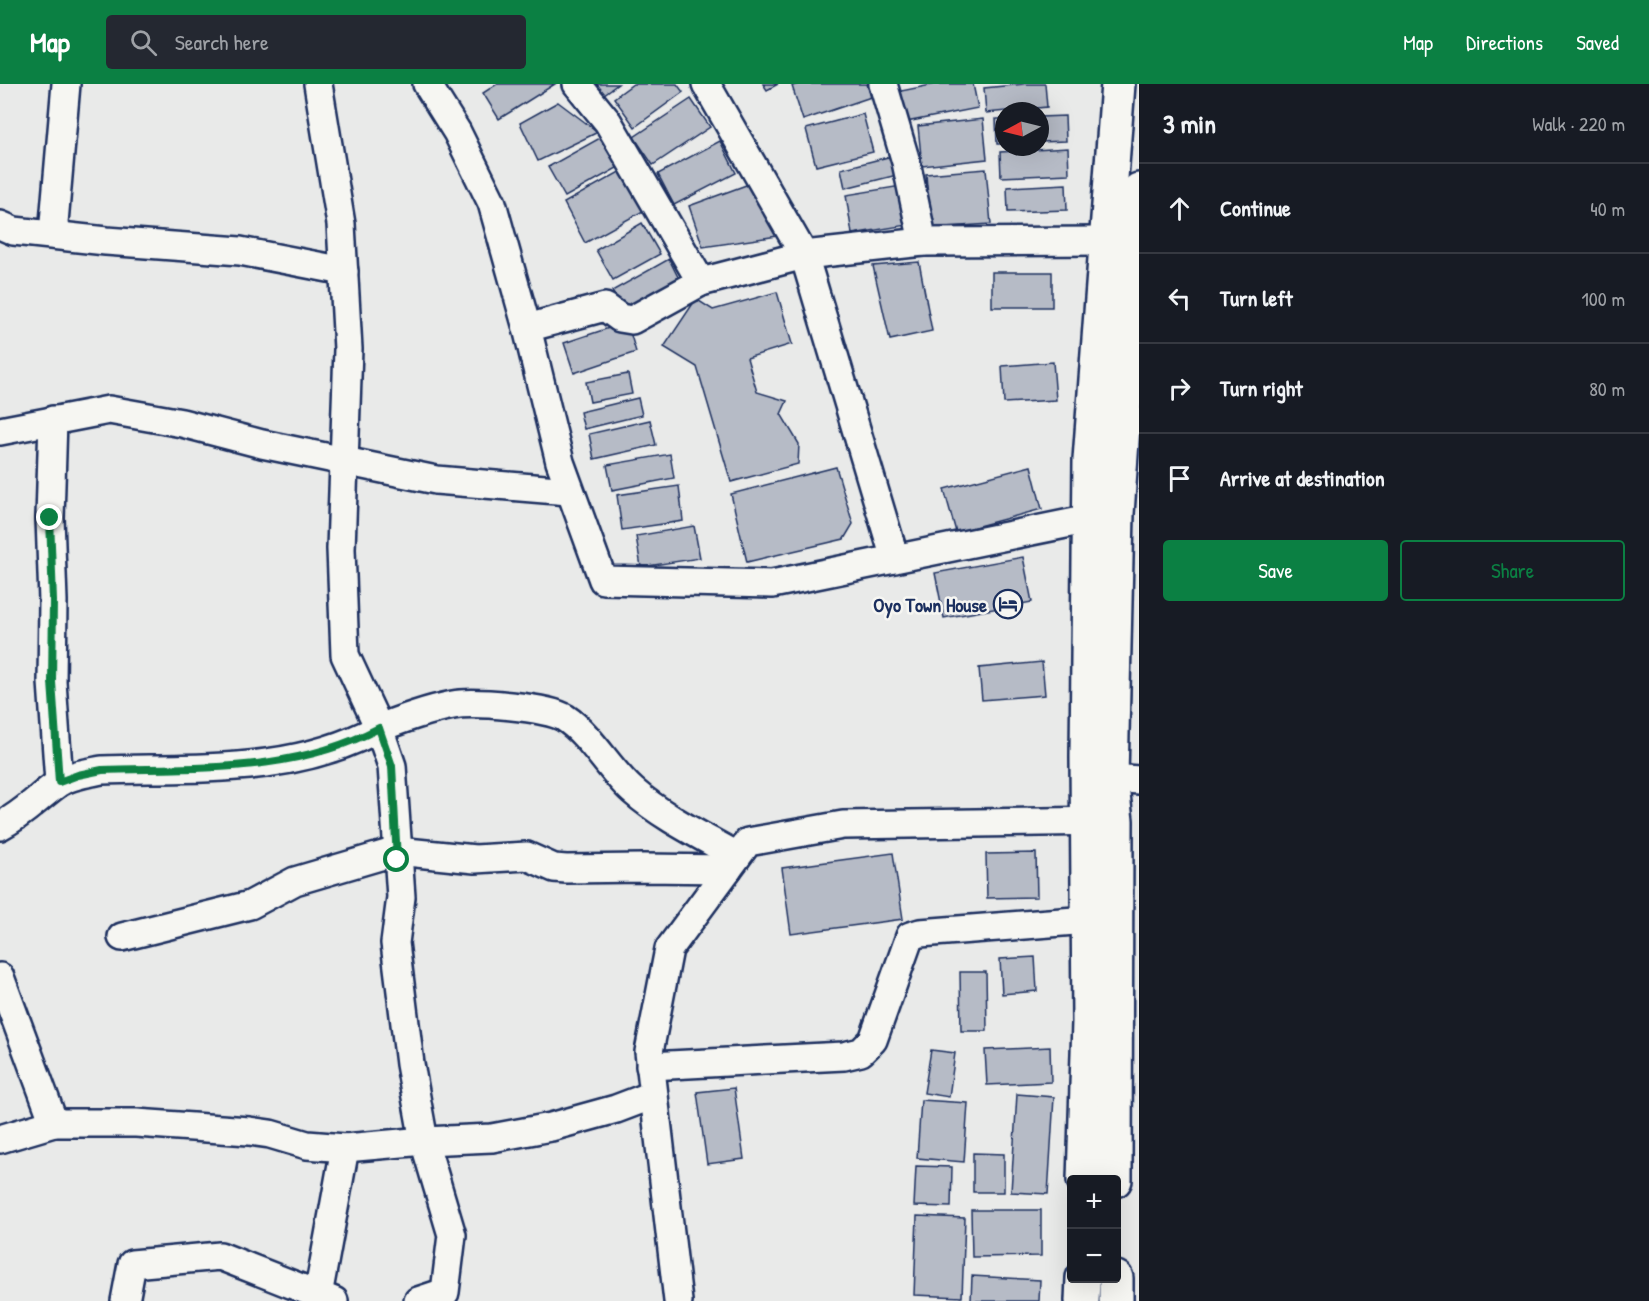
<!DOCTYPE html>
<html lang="en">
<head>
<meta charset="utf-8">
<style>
	:root { --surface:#171b24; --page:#242831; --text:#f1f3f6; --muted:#9ea1a6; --line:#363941; --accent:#0b8043 }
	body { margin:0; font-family:"Patrick Hand",sans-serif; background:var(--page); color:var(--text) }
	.controls { position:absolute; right:18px; bottom:18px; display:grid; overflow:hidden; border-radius:6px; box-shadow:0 6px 24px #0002 }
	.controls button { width:54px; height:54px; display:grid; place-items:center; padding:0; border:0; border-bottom:2px solid var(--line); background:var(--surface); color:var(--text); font:30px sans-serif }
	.compass { position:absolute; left:995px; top:18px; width:54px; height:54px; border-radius:50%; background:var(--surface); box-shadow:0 6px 24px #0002; rotate:263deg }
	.stop { position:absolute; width:18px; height:18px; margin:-14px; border:4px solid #0b8043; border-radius:50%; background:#fff }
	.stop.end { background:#0b8043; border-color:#fff; box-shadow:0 2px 6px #0008 }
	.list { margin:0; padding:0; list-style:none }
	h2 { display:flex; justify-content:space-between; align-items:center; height:78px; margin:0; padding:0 24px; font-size:26px }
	h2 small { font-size:20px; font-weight:400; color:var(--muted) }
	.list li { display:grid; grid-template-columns:39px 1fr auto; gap:18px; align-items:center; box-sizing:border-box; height:90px; padding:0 24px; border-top:2px solid var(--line) }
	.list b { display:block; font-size:22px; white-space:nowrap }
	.list em { font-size:20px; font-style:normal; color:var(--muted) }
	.actions { display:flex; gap:12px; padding:18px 24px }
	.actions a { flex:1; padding:14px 0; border:2px solid var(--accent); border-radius:6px; text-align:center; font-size:21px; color:var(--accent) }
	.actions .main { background:var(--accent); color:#fff }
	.icon { flex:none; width:33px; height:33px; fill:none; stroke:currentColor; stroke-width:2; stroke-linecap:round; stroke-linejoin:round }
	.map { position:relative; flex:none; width:1139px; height:1217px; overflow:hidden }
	header { display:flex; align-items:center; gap:36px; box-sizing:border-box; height:84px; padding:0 30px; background:var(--accent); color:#fff }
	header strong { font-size:28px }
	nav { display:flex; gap:33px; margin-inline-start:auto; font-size:21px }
	.search { width:420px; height:54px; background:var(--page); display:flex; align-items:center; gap:15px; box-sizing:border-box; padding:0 21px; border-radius:6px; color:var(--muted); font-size:22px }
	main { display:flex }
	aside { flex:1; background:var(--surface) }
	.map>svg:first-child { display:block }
	.building { fill:#b6bbc6; stroke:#1b2f5e; stroke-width:1.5 }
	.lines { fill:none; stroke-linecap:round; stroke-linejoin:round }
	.street-casing { stroke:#1b2f5e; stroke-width:32 }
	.secondary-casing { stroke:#1b2f5e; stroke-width:38 }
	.street { stroke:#f6f6f2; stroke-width:27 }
	.secondary { stroke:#f6f6f2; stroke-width:33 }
	.route { stroke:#0b8043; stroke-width:8 }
	.labels { text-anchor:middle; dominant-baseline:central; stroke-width:5; stroke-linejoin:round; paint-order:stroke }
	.poi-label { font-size:20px; font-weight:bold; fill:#1b2f5e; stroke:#f6f6f2; text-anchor:end }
</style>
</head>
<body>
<header>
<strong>Map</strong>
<div class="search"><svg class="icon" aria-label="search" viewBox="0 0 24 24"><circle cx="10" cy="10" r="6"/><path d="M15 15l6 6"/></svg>Search here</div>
<nav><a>Map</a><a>Directions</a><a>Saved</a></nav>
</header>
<main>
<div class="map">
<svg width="1139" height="1217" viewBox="0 0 1139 1217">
	<rect width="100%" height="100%" fill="#e9eae9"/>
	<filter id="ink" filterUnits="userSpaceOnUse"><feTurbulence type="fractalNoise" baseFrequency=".0167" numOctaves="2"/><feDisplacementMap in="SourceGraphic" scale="12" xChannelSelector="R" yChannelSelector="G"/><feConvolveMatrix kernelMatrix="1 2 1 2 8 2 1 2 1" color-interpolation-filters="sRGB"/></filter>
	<g filter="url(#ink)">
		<g class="building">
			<path d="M497,0h58l-56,35 -16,-26z"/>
			<path d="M591,0h27l-18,13z"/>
			<path d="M633,0h44l6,8 -48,35 -21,-29z"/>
			<path d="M763,0h15l-11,6z"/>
			<path d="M799,0h68l4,13 -68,23 -11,-34z"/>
			<path d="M936,0h37l5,24 -72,14 -5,-31z"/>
			<path d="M1025,0h20l2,23 -61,6 -2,-25z"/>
			<path d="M691,15l19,28 -57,38 -19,-28z"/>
			<path d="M558,18l40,30 -60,29 -18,-38z"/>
			<path d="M863,30l10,38 -57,14 -10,-37z"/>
			<path d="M1065,32l1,25 -26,1v-25z"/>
			<path d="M983,35l4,40 -65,7 -4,-40z"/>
			<path d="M996,35h8v25h-7z"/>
			<path d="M609,49l17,30 -61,34 -17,-30z"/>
			<path d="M720,57l16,32 -62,32 -16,-31z"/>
			<path d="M1068,64l1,26 -68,3 -1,-25z"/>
			<path d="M892,72l5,19 -52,13 -4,-19z"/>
			<path d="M986,85l5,55 -61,4 -4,-54z"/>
			<path d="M623,86l22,40 -60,33 -21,-40z"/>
			<path d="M749,100l29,52 -75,11 -14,-41z"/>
			<path d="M1066,100l1,26 -59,2 -1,-25z"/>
			<path d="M901,102l6,39 -55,9 -6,-39z"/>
			<path d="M642,139l18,31 -47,26 -17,-30z"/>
			<path d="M669,175l13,26 -56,31 -14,-25z"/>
			<path d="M919,178l13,69 -42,9 -17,-74z"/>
			<rect x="992" y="188" width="60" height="35"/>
			<path d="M777,208l15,52 -45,14 10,34 30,9 -6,13 18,30 -1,20 -67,18 -34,-115 -33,-20 32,-48 17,11z"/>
			<path d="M627,238l9,30 -62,21 -10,-30z"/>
			<path d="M1053,278l3,38 -52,3 -2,-37z"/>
			<path d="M628,290l4,20 -42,8 -4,-20z"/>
			<path d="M638,314l4,17 -58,14 -4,-17z"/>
			<path d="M650,336l6,25 -62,14 -5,-25z"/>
			<path d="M670,370l4,24 -62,12 -5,-25z"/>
			<path d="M1031,382l11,43 -86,23 -12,-43z"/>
			<path d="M836,383l17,57 -9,15 -97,23 -16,-68z"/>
			<path d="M679,402l4,35 -61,9 -5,-35z"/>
			<path d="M694,442l6,32 -59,9 -5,-31z"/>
			<path d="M1023,473l9,45 -88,16 -9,-45z"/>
			<path d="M1042,578l3,33 -63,5 -3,-32z"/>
			<path d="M893,769l10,66 -112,15 -9,-66z"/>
			<path d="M1036,769l1,44 -50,1 -1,-44z"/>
			<path d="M1035,873l2,34 -35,3 -2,-35z"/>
			<path d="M960,888h26l1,59h-26z"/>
			<path d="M1050,963l1,35 -64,3 -2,-35z"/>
			<path d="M931,966l24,3 -6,44 -25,-4z"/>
			<path d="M734,1004l10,71 -37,5 -10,-72z"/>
			<path d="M1017,1010l37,3 -6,97 -37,-2z"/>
			<path d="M921,1016l47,3 -4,59 -47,-4z"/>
			<path d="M973,1069l31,1v38h-31z"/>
			<path d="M916,1082l36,1 -1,40 -37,-1z"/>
			<path d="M971,1126h70v46l-69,1z"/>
			<path d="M917,1132l48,2 -3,79 -48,-2z"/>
			<path d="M972,1192l68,4 -1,21h-68z"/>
		</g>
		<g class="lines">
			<g class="street-casing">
				<g id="street">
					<path d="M318,0l23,140 7,125 -7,200 4,106 34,73c24,-9 48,-18 74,-23 19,-4 96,2 112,13 26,17 44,52 68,73 31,27 69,45 104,65"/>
					<path d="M427,0l30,48 35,71 35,125"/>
					<path d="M577,0l31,38 93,160"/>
					<path d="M706,0l98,171 119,-13"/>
					<path d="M883,0l23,78 17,80 183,-1"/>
					<path d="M0,141l14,6 92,10 134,10 104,20"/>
					<path d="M53,150l13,-150"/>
					<path d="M53,336l-3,98 3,83 -1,81 7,100"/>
					<path d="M0,347l109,-21 73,13 80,21 174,36 133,11"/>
					<path d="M895,475l-91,-304 -103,27 -69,38 -12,-2 -15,-11 -78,21 33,134 43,118 169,4 318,-65"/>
					<path d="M1111,694l28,2"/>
					<path d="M0,742c25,-13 36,-27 57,-42 12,-9 30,-11 45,-14 95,-3 191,5 277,-42l13,38 9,131 -6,46 15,121 14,77 28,94 -7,57 -27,9"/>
					<path d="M122,853l128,-32 45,-24 102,-30 78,8 52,-3 27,12 12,1 77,-1 85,1"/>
					<path d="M0,893l54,146h82l113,8 21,3 37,11 38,3 79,-7 68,-3 59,-11 65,-18 37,-14"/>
					<path d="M650,982l194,-10 17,-4 12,-12 37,-104 10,-3 168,-13h21"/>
					<path d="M0,1055l54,-16"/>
					<path d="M125,1217l7,-37 88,-8 114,45"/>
					<path d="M317,1217l28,-153"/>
					<path d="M678,1217l-29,-249 20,-103 79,-107 95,-17 265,-4"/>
				</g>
			</g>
			<g class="secondary-casing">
				<g id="secondary">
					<path d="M1084,1096l5,-158 -2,-265 3,-297 28,-376"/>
					<path d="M1115,1096l1,-359 -5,-43 6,-264 22,-324"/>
					<path d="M1116,1194v23"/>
					<path d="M1082,1217l1,-23"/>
				</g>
			</g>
			<use href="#street" class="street"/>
			<use href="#secondary" class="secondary"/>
		</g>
	</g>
	<g class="lines" filter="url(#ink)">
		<path class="route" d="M50,434l3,83 -1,81 7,100 19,-7 24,-5c95,-3 191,4 277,-42l13,38 5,94"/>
	</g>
	<defs>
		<g id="hotel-ring" transform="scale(1.5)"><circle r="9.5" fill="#f6f6f2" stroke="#1b2f5e" stroke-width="1.5"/><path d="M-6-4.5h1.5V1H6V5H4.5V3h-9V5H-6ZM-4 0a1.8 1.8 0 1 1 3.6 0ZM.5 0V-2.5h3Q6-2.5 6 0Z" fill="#1b2f5e"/></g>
	</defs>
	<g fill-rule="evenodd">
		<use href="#hotel-ring" x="1008" y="520"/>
	</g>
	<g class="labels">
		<g class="poi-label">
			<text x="987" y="520">Oyo Town House</text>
		</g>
	</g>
</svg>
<div class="controls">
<button>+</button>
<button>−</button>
</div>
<svg class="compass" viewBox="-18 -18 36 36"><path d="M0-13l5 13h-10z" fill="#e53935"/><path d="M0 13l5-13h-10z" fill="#9ea1a6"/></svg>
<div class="stop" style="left:397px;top:776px"></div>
<div class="stop end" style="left:50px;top:434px"></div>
</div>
<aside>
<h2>3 min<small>Walk · 220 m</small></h2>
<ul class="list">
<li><svg class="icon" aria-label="ahead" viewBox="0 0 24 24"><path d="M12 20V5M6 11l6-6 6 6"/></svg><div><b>Continue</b></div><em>40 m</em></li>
<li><svg class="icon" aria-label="left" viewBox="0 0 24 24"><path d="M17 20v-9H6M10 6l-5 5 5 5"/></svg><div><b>Turn left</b></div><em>100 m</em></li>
<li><svg class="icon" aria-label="right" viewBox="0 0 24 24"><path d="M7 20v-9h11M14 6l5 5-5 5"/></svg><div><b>Turn right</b></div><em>80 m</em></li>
<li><svg class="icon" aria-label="arrive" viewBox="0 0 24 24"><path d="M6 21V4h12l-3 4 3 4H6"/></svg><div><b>Arrive at destination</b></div></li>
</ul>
<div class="actions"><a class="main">Save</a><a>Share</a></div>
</aside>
</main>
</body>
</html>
